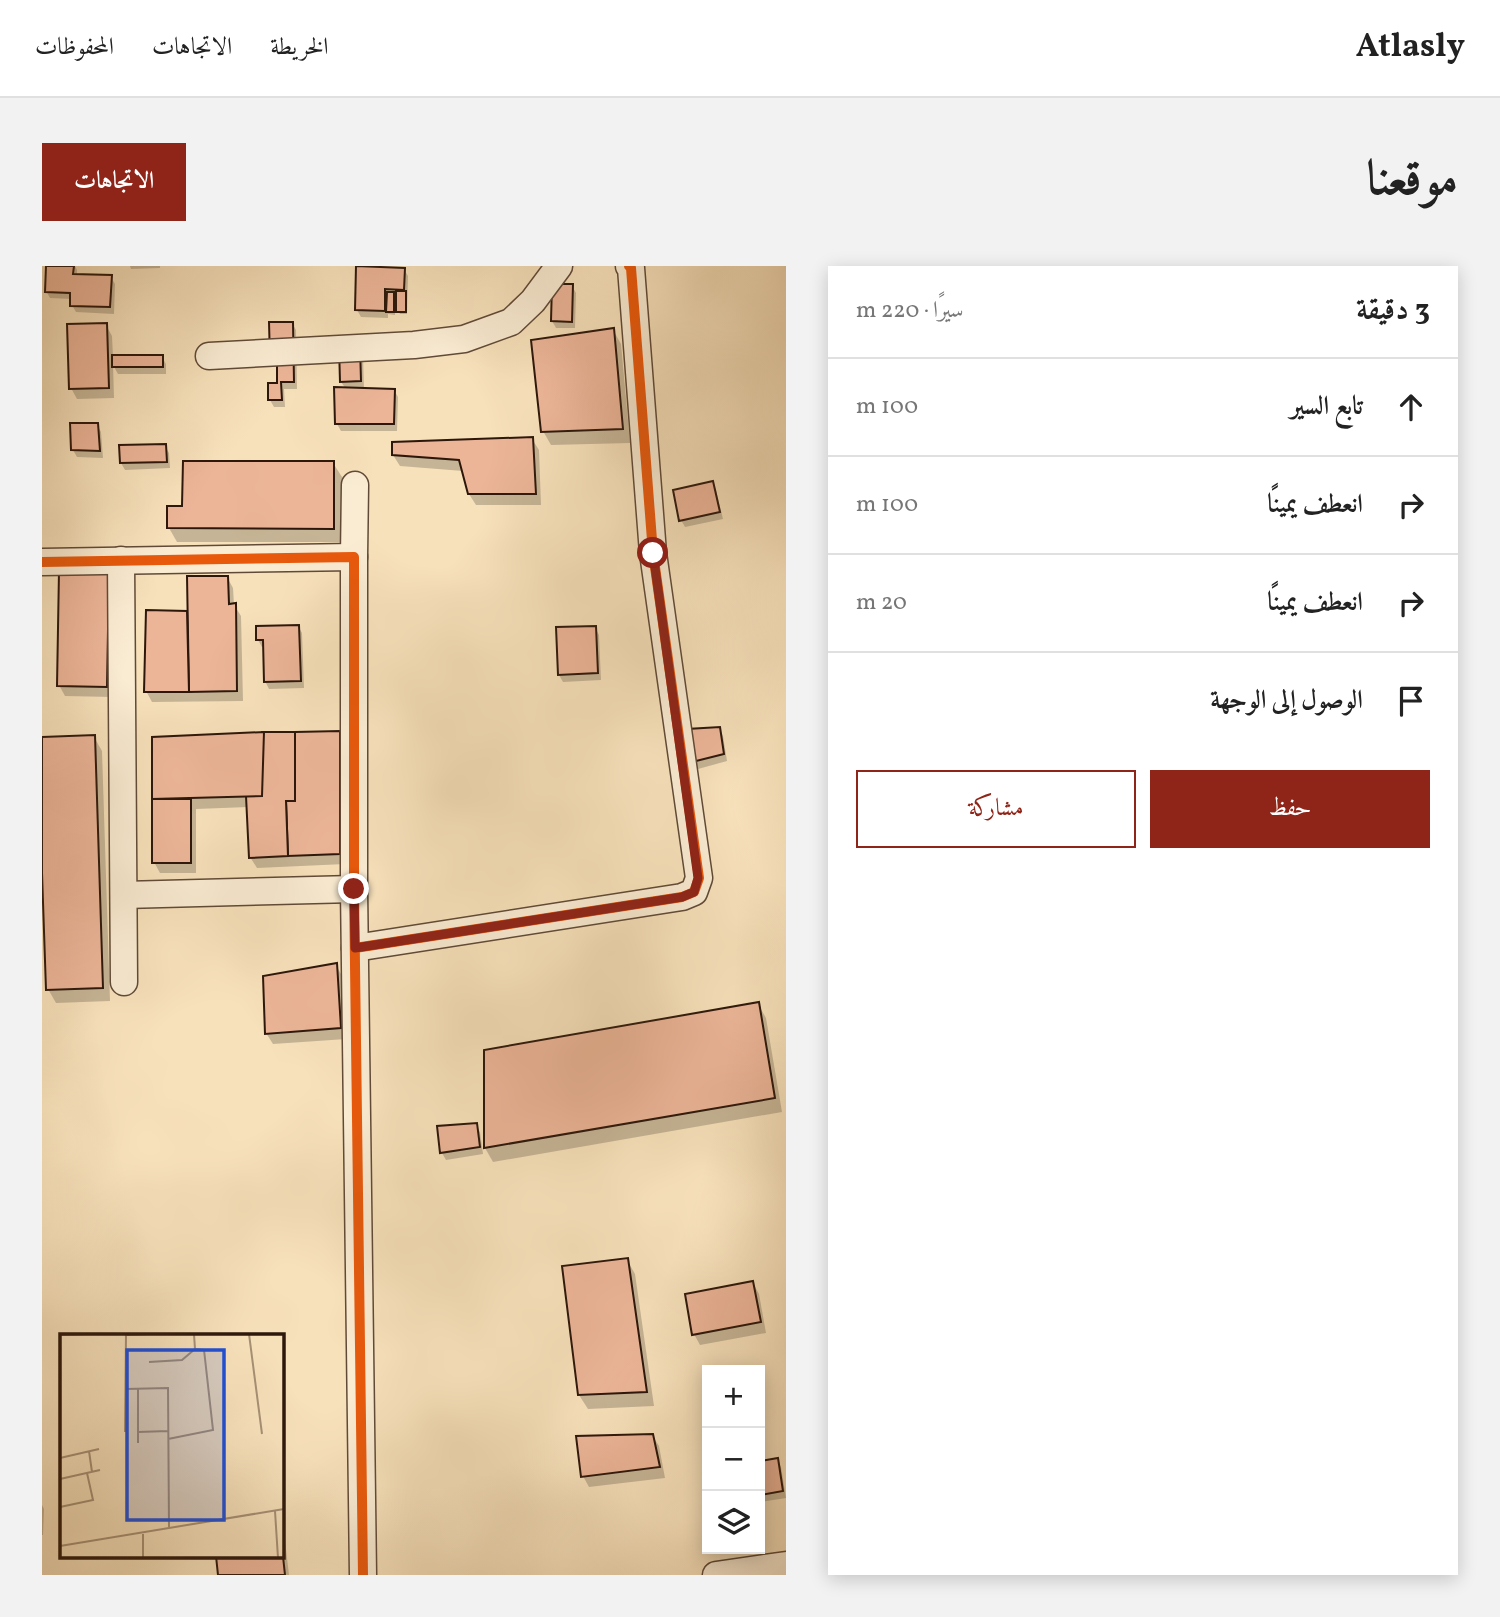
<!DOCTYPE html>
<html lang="ar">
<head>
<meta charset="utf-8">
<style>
	:root { --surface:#fff; --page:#f2f2f2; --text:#222; --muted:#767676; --line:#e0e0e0; --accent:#8f2418 }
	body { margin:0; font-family:Vollkorn,Amiri,serif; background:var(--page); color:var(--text); direction:rtl }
	.controls { position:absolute; right:21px; bottom:21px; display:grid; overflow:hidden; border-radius:0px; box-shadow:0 4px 18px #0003 }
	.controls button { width:63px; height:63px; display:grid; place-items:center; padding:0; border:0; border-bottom:2px solid var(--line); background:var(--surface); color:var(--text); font:35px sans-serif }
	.stop { position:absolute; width:21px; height:21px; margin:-16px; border:5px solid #8f2418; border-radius:50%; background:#fff }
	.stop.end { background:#8f2418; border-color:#fff; box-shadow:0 2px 7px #0008 }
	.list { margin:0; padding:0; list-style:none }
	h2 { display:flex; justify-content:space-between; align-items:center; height:91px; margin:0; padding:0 28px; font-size:30px }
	h2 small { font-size:23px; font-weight:400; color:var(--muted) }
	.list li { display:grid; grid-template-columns:46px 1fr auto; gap:21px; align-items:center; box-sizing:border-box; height:98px; padding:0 28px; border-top:2px solid var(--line) }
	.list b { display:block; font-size:26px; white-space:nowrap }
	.list em { font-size:23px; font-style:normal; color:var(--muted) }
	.actions { display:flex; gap:14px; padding:21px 28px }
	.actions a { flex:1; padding:16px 0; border:2px solid var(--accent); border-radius:0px; text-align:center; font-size:24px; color:var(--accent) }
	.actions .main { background:var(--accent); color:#fff }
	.icon { flex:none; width:38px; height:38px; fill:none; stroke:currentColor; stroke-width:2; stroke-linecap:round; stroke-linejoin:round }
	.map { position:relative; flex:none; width:744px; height:1309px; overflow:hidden; direction:ltr; border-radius:0px }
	header { display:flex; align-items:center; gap:42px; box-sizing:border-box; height:98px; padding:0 35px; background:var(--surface); border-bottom:2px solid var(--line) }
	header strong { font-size:33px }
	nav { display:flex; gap:38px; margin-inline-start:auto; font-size:24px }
	.intro { display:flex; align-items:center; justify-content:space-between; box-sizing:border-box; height:168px; padding:0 42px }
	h1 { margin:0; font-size:49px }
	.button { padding:18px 32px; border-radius:0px; background:var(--accent); color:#fff; font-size:24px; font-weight:700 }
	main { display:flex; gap:42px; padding:0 42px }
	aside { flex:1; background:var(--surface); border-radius:0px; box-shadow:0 4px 18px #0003 }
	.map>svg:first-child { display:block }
	.shadow { fill:#0003 }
	.building { fill:#ecb598; stroke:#2d170b; stroke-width:2 }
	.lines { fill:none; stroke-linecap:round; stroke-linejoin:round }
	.street-casing { stroke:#604a37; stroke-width:29 }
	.street { stroke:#faecd3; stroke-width:26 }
	.cycleway-casing { stroke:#faecd3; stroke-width:15 }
	.cycleway { stroke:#e8590c; stroke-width:10 }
	.route { stroke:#8f2418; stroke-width:9 }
	.inset-road { fill:none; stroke:#a69075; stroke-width:2 }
	.view { fill:#1d4ed8; fill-opacity:0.15; stroke:#1d4ed8; stroke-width:3.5 }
	.inset-edge { fill:none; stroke:#2d170b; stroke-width:3.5 }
</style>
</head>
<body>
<header>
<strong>Atlasly</strong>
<nav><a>الخريطة</a><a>الاتجاهات</a><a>المحفوظات</a></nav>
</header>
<div class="intro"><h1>موقعنا</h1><a class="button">الاتجاهات</a></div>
<main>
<aside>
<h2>3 دقيقة<small>سيرًا · 220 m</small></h2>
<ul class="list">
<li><svg class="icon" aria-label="ahead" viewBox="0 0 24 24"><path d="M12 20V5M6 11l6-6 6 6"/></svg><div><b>تابع السير</b></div><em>100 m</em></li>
<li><svg class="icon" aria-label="right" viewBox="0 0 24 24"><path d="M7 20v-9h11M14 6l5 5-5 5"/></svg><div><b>انعطف يمينًا</b></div><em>100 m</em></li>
<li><svg class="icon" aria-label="right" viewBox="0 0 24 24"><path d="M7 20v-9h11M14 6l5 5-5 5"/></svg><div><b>انعطف يمينًا</b></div><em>20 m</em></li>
<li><svg class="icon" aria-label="arrive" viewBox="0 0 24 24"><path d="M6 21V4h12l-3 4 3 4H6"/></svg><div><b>الوصول إلى الوجهة</b></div></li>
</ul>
<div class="actions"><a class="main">حفظ</a><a>مشاركة</a></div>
</aside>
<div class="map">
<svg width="744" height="1309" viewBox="0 0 744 1309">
	<rect width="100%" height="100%" fill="#f7e1bb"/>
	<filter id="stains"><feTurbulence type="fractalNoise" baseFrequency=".00286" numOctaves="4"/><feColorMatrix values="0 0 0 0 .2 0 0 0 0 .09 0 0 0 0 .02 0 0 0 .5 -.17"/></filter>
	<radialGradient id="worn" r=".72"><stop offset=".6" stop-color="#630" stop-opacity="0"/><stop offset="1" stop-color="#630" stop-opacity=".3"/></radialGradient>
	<g class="shadow">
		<path d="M5,0h28l2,4v6l34,1 4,7 -1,30 -38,-2 -4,-7v-6l-22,-1 -4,-7z"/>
		<path d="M88,0h30v2l-29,1z"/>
		<path d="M362,3l4,7 -1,38h-7l-5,-8v9l-7,-1v4l-27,-1 -4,-7z"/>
		<path d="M530,20l4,7 -1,35h-19l-4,-7z"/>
		<path d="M250,57l4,7 1,59h-13l1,18h-11l-4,-7 9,-16z"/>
		<path d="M64,59l6,11 1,21h49l4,7v10h-48l-5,-9 1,33 -37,1 -6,-11z"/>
		<path d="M571,64l8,14 9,99 -79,2 -8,-14z"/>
		<path d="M321,89l1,35h30l4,7 -1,34h-56l-4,-7 9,-35 -5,-7z"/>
		<path d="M55,159l4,7 2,26 -26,-1 -4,-7z"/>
		<path d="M490,173l7,11 2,55h-65l-7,-11 -6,-23 -63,-5 -7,-11z"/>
		<path d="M123,180l4,7 1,15 -45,2 -4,-7z"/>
		<path d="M291,197l9,14 -1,65h-164l-8,-14z"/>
		<path d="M670,217l4,7 7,29 -38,8 -4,-7z"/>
		<path d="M66,308l4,123 -47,-1 -6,-11z"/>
		<path d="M185,311l6,11 1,17 7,11 2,85 -91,1 -6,-11 1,-79 42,1z"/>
		<path d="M256,360l4,7 2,55 -35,1 -4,-8v-34h-3l-4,-7z"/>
		<path d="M553,361l4,8 2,45 -38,2 -4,-7z"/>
		<path d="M677,463l4,7 4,25 -29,8 -4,-7z"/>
		<path d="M297,466l6,11v121l-88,4 -7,-11 -2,-50 -52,2v64h-36l-6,-11v-123z"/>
		<path d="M52,471l8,14 8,250 -54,2 -8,-14 -6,-165v-85z"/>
		<path d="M294,699l6,11 4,63 -73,5 -7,-11z"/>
		<path d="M716,738l8,14 16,94 -289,50 -8,-14v-96z"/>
		<path d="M434,859l4,7 3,22 -37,6 -4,-7z"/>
		<path d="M585,994l8,14 19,132 -66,3 -9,-14z"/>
		<path d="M711,1017l6,11 7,39 -66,12 -6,-11z"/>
		<path d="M610,1169l7,11 6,32 -76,9 -6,-11z"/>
		<path d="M735,1194l4,7 5,31 -26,4v-40z"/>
		<path d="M0,1239l2,4 -1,26h-1z"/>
		<path d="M240,1249l7,60h-69l-2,-19h64z"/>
	</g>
	<g class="building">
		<path d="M4,0h28l-1,8 39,1 -2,32 -40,-1v-13l-25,-1z"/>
		<path d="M314,0l49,2 -1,22 -19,-1v22l-30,-1z"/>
		<path d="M510,18h21l-1,38 -21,-1z"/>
		<rect x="354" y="25" width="10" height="21"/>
		<path d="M345,26h7v20h-8z"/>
		<path d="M227,56h24l1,60h-13l1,18h-14v-17h9v-24h-7z"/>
		<path d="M65,57l2,65 -40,1 -2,-65z"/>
		<path d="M572,62l9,101 -82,3 -10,-92z"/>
		<path d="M297,80h21l1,35 -21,1z"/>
		<rect x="70" y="89" width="51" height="12"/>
		<path d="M292,121l61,2 -1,35h-59z"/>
		<path d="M28,157h28l2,28 -29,-1z"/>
		<path d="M491,171l3,57h-68l-9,-34 -67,-5v-13z"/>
		<path d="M124,178l1,18 -47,1 -1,-18z"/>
		<path d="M141,195h151v68l-167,-1v-22h15z"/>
		<path d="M671,215l7,31 -41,9 -6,-31z"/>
		<path d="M17,305l50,1 -2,115 -50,-1z"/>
		<path d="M145,310h41l1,28 7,-1 1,88 -48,1z"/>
		<path d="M104,344l41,1 2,81h-45z"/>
		<path d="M257,359l2,56 -37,1 -1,-42h-7v-14z"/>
		<path d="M554,360l2,47 -40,2 -2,-48z"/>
		<path d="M678,461l4,27 -32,8 -5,-33z"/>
		<path d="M298,465v123l-52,2 -2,-55h9v-69z"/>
		<path d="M220,466h33v69h-9l2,55 -39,2 -3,-62h16z"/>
		<path d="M222,466l-2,64 -110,3v-62z"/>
		<path d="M53,469l8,253 -57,2 -4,-117v-136z"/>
		<rect x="110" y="533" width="39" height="64"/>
		<path d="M295,697l4,65 -76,6 -2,-58z"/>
		<path d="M717,736l16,96 -291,50v-98z"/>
		<path d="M435,857l3,24 -40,6 -3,-27z"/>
		<path d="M586,992l19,134 -69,3 -16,-129z"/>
		<path d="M711,1015l8,41 -69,13 -7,-41z"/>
		<path d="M611,1168l7,33 -79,10 -5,-41z"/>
		<path d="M736,1192l5,33 -23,4v-34z"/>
		<path d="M240,1281l3,28h-67l-2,-19h66z"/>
	</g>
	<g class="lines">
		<g class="street-casing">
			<g id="street">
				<path d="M167,90l205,-11 50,-6 47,-17 22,-21 26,-35"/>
				<path d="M312,291l1,-72"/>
				<path d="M79,294l3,422"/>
				<path d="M0,296l312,-5v332l9,686"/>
				<path d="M82,629l230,-6"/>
				<path d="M313,682l327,-51 12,-5 5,-14 -46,-325 -22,-285 -2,-2"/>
				<path d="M674,1309l70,-10"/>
			</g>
		</g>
		<use href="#street" class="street"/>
		<g class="cycleway-casing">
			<g id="cycleway">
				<path d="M0,296l312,-5v332l9,686"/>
				<path d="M313,682l327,-51 12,-5 5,-14 -46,-325 -22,-285 -2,-2"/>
			</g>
		</g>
		<use href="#cycleway" class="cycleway"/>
	</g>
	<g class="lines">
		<path class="route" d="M312,623l1,59 327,-51 12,-5 4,-14 -45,-325"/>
	</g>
	<g transform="translate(18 1068)">
		<rect width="224" height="224" fill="#f7e1bb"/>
		<path class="inset-road" d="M189,0l13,100M0,1l29,-1M89,28l33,-2 13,-11M78,54v55M66,55l42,-1 1,139M65,98l1,-97 24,-1M78,98l30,-1M108,105l45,-9 -9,-80 -9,-1 -1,-15M29,117l3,21M0,124l39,-9M0,145l40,-9M0,173l33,-7 -6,-27M215,177l3,47M83,198v26M0,212l224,-37"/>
		<path class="view" d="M67,16h97v170h-97z"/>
		<rect width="224" height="224" class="inset-edge"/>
	</g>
	<rect width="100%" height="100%" filter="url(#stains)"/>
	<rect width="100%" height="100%" fill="url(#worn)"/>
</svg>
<div class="controls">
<button>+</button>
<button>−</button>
<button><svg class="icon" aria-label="layers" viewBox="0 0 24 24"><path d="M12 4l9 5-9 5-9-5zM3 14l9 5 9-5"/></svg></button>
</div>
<div class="stop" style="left:611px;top:287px"></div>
<div class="stop end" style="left:312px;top:623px"></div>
</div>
</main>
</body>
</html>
